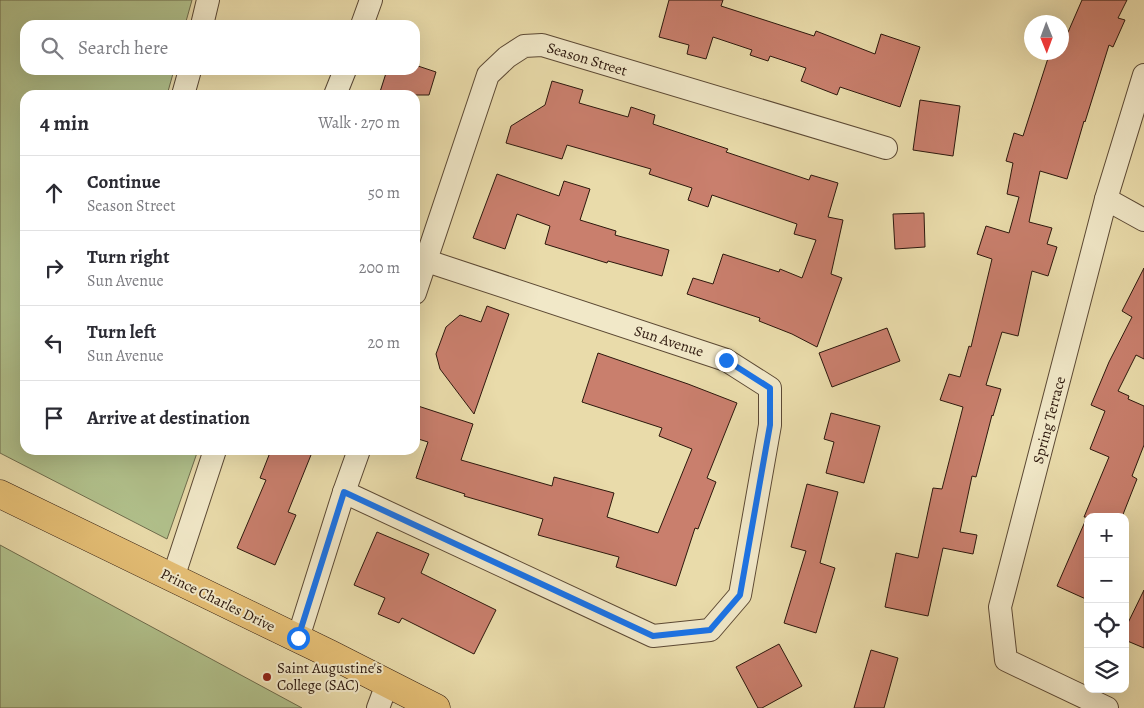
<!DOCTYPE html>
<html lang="en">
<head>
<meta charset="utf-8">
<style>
	:root { --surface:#fff; --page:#f7f7f7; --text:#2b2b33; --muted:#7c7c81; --line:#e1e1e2 }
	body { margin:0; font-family:Alegreya,serif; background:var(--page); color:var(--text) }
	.controls { position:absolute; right:15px; bottom:15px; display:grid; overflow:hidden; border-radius:10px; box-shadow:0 5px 20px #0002 }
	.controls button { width:45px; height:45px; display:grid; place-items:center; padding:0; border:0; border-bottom:1px solid var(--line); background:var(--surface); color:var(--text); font:25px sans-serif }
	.compass { position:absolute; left:1024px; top:15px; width:45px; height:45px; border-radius:50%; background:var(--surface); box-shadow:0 5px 20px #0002; rotate:179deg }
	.stop { position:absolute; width:15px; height:15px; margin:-11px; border:4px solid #1a73e8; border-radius:50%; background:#fff }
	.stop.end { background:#1a73e8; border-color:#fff; box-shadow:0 1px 5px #0008 }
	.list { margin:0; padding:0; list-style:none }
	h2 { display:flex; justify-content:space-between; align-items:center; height:65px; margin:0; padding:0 20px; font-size:21px }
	h2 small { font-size:16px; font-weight:400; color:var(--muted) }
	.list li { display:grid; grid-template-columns:32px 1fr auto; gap:15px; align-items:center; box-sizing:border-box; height:75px; padding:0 20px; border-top:1px solid var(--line) }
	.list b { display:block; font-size:19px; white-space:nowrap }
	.list p { margin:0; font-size:16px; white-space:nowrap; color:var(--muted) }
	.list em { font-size:16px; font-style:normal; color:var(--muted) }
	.icon { flex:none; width:28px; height:28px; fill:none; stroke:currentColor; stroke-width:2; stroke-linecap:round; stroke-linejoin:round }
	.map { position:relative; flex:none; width:1144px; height:708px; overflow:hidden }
	.search { position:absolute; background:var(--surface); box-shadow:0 5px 20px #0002; left:20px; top:20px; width:400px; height:55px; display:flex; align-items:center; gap:12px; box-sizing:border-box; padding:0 18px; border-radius:15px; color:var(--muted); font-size:19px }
	.panel { position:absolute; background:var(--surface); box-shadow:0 5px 20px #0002; left:20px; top:90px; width:400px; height:365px; border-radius:15px }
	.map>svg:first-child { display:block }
	.green { fill:#b1c18c; stroke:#6f6c4c }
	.building { fill:#c97f6d; stroke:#2d180d }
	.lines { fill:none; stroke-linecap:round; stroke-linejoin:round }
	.minor-casing { stroke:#5c4934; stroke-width:24 }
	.highway-casing { stroke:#2d180d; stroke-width:29 }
	.minor { stroke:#f1e8c8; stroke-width:22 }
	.highway { stroke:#e4be75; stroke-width:28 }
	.route { stroke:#1a73e8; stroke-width:6 }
	.poi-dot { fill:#8f2418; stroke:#f1e8c8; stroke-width:2 }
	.labels { text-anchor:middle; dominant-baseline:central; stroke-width:4; stroke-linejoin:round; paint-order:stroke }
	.street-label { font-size:15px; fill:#2d180d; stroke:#f1e8c8 }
	.poi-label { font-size:15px; fill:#2d180d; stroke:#f1e8c8; text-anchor:start }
</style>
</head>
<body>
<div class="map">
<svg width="1144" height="708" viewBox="0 0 1144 708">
	<rect width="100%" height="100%" fill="#e9dbaa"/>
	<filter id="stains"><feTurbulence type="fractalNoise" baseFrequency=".004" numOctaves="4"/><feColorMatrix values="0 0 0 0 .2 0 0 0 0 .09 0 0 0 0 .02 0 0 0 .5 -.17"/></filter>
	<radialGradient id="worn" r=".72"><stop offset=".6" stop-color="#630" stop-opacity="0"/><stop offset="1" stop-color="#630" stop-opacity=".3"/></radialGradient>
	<g class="green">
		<path d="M0,0h192l-7,25h-160v45h149l-7,25h-142v355h173l-31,89 -167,-86z"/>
		<path d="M0,545l302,163h-302z"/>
	</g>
	<g class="building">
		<path d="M669,0h54l-2,6 93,30 2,-5 59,23 6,-20 39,13 -20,60 -60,-20 -3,8 -36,-14 5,-13 -36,-12 -2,5 -18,-6 2,-5 -39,-13 -7,22 -19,-5 2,-9 -30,-8z"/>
		<path d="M1082,0h45l-9,18 7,2 -12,27 -4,-2 -24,77 -1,-1 -17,58 -27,-8 -11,51 23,6 -5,16 10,3 -9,29 -16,-5 -14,65 -16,-4 -16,53 15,4 -8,27 -1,-1 -16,62 -4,-1 -12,56 17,3 -4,19 -30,-6 -15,68 -43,-9 11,-54 22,5 15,-70 9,1 21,-82 -23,-7 9,-26 11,3 9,-31 2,1 21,-88 -15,-5 9,-28 23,7 10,-36 -12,-3 6,-31 -7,-2 8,-28 9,3 27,-84h12v-6z"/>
		<path d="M415,65l21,7 -7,23h-50l8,-25h28z"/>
		<path d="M552,81l31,9 -4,13 49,14 3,-10 24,8 -2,9 75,25 -2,3 83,28 2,-5 27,8 -10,34 15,3 -12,54 11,4 -25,69 -25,-13 -33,-13 1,-3 -73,-24 6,-16 20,6 10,-30 56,18 1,-3 22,9 14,-38 -22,-6 3,-10 -85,-29 -4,12 -20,-7 4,-12 -43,-14 2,-5 -84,-24 -5,14 -56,-16 5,-17 34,-21z"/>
		<path d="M920,100l40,6 -7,50 -40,-6z"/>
		<path d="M497,174l62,22 5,-15 26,8 -10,31 36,11 -1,4 54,15 -7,26 -54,-15 -1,2 -62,-19 5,-18 -33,-12 -12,35 -32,-11z"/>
		<path d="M924,213l1,34 -30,2 -2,-35z"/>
		<path d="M1144,268v91l-8,-4 -18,36 11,5 -1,3 16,7v39l-12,31 5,3 -15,38h-34v83l-31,-14 30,-69h-3l25,-60 -19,-8 15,-38 -14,-6 18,-43 23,-45 -10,-6z"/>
		<path d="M487,306l22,8 -35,100 -34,-45 -4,-15 10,-27 14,-12 21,7z"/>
		<path d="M887,328l13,33 -68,26 -13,-34z"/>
		<path d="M598,353l90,31 49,19 -30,75 9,4 -18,47 -3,-1 -19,58 -60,-19 3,-10 -81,-22 5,-16 -79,-23 1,-2 -49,-16 12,-36 -13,-4v-33l58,19 -12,36 91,26 2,-9 60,16 -7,24 51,16 34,-84 -33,-13 3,-8 -80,-26z"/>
		<path d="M831,413l49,13 -16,57 -38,-10 8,-31 -10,-3z"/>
		<path d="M271,450h42l-25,62 8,3 -21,50 -38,-17 29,-68 -6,-2z"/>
		<path d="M807,484l31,8 -18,71 15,5 -19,65 -32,-10 22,-72 -15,-4z"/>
		<path d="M377,532l52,22 -8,19 75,37 -22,44 -72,-36 -3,5 -21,-9 7,-16 -31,-13z"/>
		<path d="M1144,590v58l-19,-8v-11z"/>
		<path d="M779,644l23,42 -40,22h-4l-22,-41z"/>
		<path d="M871,650l27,8 -14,50h-30z"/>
	</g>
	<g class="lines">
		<g class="minor-casing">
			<g id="minor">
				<path d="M202,25l6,-25"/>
				<path d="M362,25l9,-25"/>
				<path d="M183,95l7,-25"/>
				<path d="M335,95l10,-25"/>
				<path d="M1106,199l38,21"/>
				<path d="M415,293l73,-218 19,-18 17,-11 18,-1 344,103"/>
				<path d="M344,492l309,144 57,-6 30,-35 30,-170v-37l-44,-28 -299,-99"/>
				<path d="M173,578l42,-128"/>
				<path d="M298,638l46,-146 15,-42"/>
				<path d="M378,708l9,-24"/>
				<path d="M1107,708l-101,-48 -6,-53 106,-408 38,-124"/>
			</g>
		</g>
		<g class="highway-casing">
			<path id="highway" d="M0,494l330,160 106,54"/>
		</g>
		<use href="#minor" class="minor"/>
		<use href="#highway" class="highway"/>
	</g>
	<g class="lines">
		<path class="route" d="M298,638l46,-146 309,144 57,-6 30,-35 30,-170v-37l-44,-28"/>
	</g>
	<circle class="poi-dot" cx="267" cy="677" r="5"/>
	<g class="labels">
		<g class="street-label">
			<text transform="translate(587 59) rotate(17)">Season Street</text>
			<text transform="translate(669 341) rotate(18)">Sun Avenue</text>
			<text transform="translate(1049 420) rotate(-75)">Spring Terrace</text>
			<text transform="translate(218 600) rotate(26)">Prince Charles Drive</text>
		</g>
		<g class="poi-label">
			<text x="277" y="668">Saint Augustine's<tspan x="277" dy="17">College (SAC)</tspan></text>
		</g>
	</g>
	<rect width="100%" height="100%" filter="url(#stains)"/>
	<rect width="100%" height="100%" fill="url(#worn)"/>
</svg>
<div class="controls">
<button>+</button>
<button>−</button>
<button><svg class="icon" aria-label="locate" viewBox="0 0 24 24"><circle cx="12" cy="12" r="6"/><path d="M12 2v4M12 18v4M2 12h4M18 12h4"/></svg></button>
<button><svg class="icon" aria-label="layers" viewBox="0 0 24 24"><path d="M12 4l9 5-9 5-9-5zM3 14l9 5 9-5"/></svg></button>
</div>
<svg class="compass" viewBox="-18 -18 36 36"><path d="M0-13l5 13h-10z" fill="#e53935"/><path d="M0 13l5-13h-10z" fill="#7c7c81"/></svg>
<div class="stop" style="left:298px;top:638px"></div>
<div class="stop end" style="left:726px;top:360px"></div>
<div class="search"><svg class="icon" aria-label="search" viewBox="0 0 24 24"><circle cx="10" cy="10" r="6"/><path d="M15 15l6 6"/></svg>Search here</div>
<section class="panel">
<h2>4 min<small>Walk · 270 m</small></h2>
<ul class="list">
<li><svg class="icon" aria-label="ahead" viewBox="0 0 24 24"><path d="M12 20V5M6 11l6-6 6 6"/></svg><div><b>Continue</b><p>Season Street</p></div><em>50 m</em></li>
<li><svg class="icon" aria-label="right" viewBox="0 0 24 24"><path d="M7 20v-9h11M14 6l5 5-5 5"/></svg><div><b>Turn right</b><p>Sun Avenue</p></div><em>200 m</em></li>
<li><svg class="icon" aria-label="left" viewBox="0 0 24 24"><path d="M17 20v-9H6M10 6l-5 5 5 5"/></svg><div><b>Turn left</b><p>Sun Avenue</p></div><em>20 m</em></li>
<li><svg class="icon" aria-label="arrive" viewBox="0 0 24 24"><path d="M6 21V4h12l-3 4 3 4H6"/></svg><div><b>Arrive at destination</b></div></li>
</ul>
</section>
</div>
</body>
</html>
